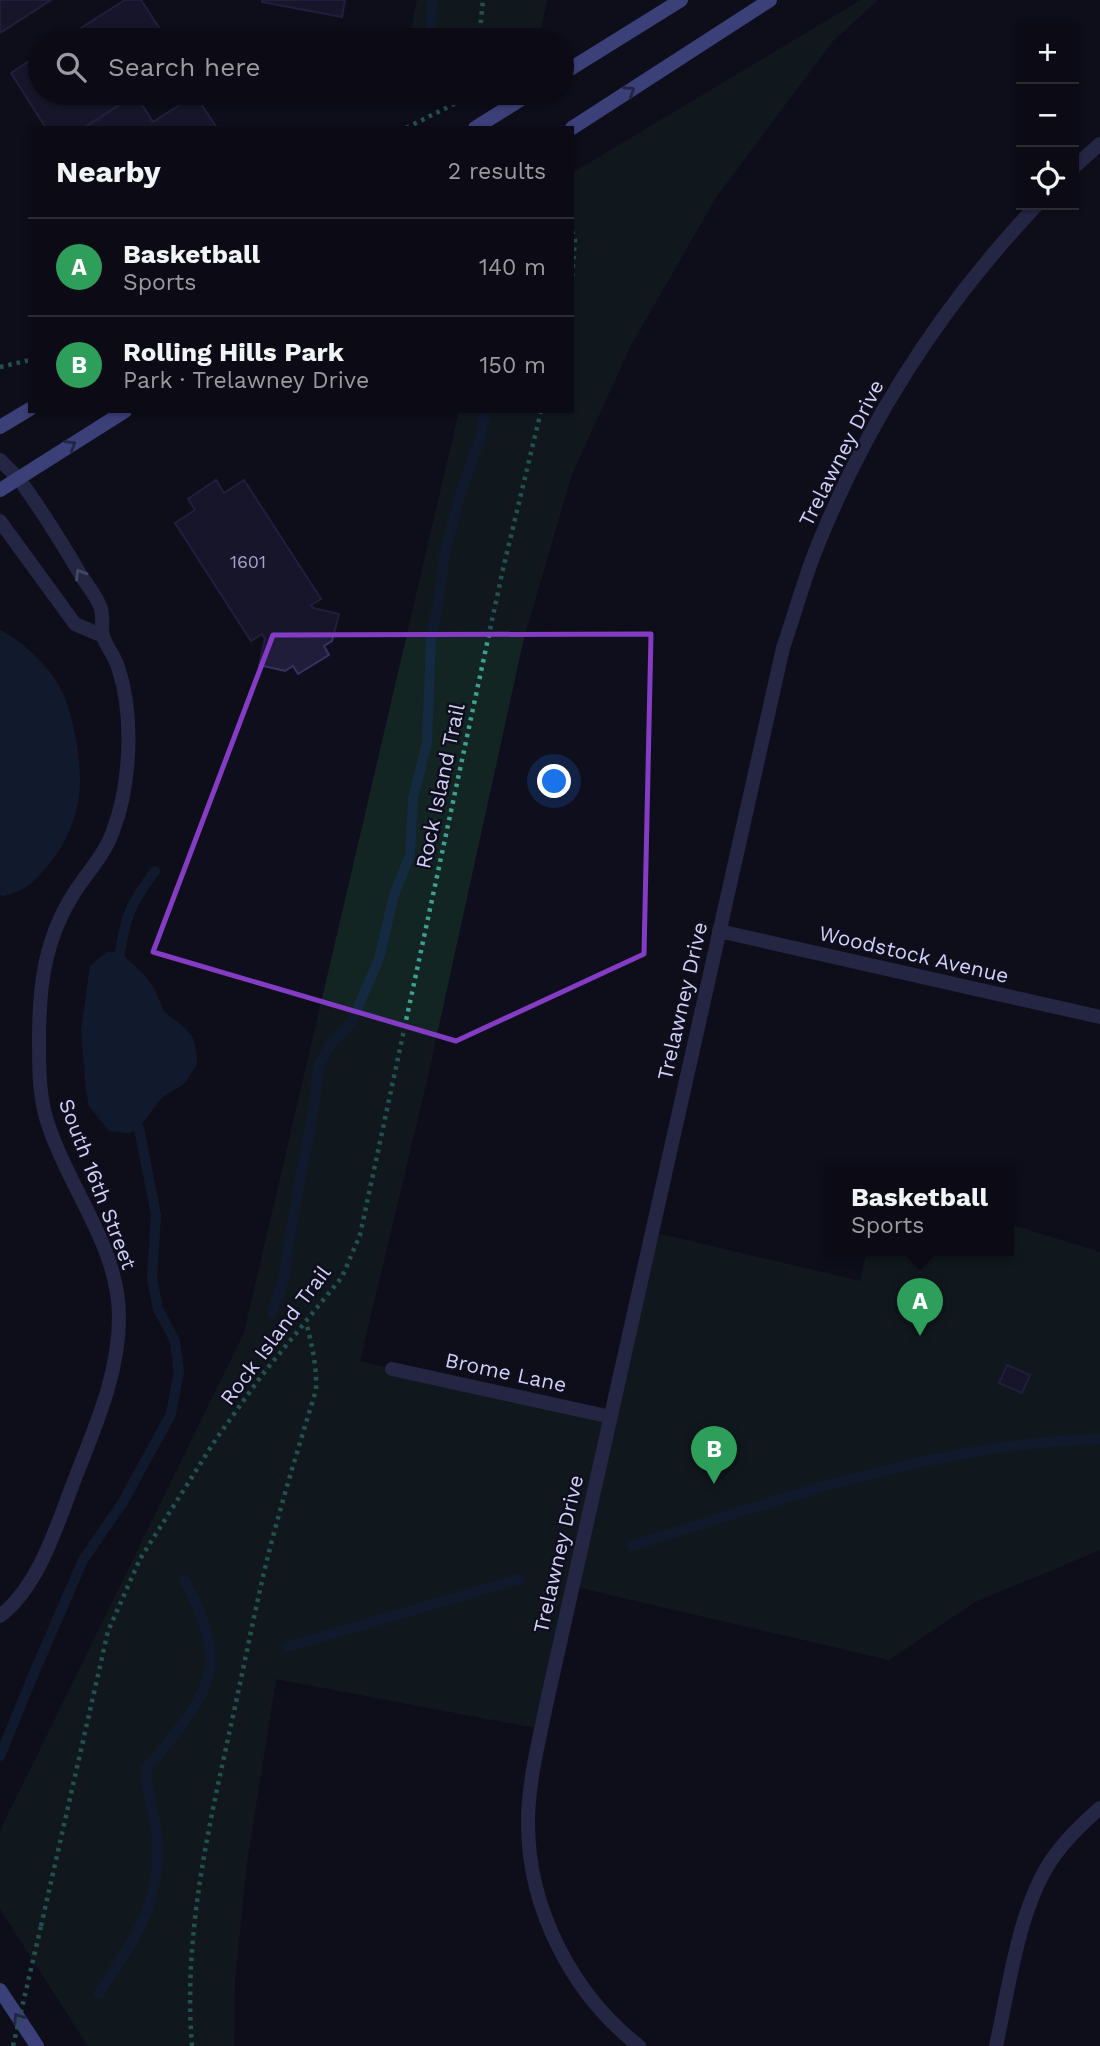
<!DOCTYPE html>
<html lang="en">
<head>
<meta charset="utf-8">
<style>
	:root { --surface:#0b0a15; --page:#14131e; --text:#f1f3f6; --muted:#9a9aa0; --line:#2b2b34; --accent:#2563eb }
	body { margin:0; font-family:"Work Sans",sans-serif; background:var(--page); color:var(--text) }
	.controls { position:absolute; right:21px; top:21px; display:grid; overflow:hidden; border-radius:0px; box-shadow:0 2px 5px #0004 }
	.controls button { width:63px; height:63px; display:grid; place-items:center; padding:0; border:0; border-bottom:2px solid var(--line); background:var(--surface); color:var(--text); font:35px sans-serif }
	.you { position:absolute; left:555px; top:782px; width:24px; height:24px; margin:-18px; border:5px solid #fff; border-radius:50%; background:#1a73e8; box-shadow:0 0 0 10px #1a73e833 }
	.badge { display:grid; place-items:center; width:46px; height:46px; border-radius:50%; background:var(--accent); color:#fff; font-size:23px; font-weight:700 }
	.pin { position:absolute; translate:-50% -58px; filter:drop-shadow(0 2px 4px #0008) }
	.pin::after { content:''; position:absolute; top:37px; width:24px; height:21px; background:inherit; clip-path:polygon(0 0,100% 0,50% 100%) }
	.popup { position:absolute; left:825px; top:1165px; width:189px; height:91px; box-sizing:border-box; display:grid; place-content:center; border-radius:0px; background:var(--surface); filter:drop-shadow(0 2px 5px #0005); font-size:23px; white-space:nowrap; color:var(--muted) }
	.popup b { font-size:26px; color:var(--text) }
	.popup::after { content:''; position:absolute; left:50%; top:100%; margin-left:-14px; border:14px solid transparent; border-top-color:var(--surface) }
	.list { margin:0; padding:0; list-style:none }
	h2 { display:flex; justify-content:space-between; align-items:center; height:91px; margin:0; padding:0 28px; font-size:30px }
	h2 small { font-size:23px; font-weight:400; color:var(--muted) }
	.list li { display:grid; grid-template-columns:46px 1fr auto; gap:21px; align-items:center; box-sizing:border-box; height:98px; padding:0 28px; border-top:2px solid var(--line) }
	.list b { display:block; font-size:26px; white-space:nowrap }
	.list p { margin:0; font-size:23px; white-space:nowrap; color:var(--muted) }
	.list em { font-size:23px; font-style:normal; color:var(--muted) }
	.icon { flex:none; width:38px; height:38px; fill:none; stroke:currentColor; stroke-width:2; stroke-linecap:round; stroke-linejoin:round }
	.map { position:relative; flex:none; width:1100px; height:2046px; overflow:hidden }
	.search { position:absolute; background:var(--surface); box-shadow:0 2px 5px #0004; left:28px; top:28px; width:546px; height:77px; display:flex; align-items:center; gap:18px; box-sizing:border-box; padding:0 24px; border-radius:38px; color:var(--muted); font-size:26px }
	.panel { position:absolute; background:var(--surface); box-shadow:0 2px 5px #0004; left:28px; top:126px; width:546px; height:287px; border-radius:0px }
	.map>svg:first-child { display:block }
	.green { fill:#122523 }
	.water { fill:#152940 }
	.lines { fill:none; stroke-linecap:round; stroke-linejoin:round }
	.stream { stroke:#152940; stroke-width:10 }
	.building { fill:#201d3b; stroke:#373264; stroke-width:2 }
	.path { stroke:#3da090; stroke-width:4.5; stroke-dasharray:3.5 5; stroke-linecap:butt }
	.lane { stroke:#3f4375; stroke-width:14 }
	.street { stroke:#3f4375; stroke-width:14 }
	.secondary { stroke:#747cec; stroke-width:14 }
	.path-bridge { stroke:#3da090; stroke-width:4.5; stroke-dasharray:3.5 5; stroke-linecap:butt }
	.oneway { stroke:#3c3f7a }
	.oneway2 { stroke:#888ab7 }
	.marked { fill:none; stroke:#843cc5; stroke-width:5; stroke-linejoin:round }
	.labels { text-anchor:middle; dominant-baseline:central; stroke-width:5; stroke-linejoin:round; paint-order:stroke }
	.number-label { font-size:18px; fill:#a5a3ca }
	.street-label { font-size:21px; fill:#d1d0f9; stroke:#0f0e1c }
</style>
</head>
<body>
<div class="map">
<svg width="1100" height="2046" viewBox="0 0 1100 2046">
	<rect width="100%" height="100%" fill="#0f0e1c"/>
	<g class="green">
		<path d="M417,0h130l-7,34 -11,6h-120z"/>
		<path d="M861,0h17l-45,41 -116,155 -86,149 -59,129 -48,164 -96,438 -68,285 32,8 218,48 42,-185 208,49 7,-31h142v-26l91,28v298l-125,52 -86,58 -317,-74 -31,143 -265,-50 -29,183 -12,118 -1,66h-146l-88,-137v-78l244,-498 215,-922h113v-238z"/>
	</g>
	<g class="water">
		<path d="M0,630c12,6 21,13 31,22 32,29 39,53 46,94 3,21 5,44 -1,65 -5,19 -14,37 -26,52 -16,19 -23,27 -47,33l-3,-1z"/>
		<path d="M107,952h13l25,24 9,12 10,24 20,15 9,11 3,13 1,13 -13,20 -23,14 -22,30 -9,5 -21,-2 -20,-25 -3,-17 -5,-59 9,-64z"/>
	</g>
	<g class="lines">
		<g class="stream">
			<path d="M430,40l2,-40"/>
			<path d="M120,952c6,-38 12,-50 35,-81"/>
			<path d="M272,1313l12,-34 5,-39 26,-139 3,-34 13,-24 20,-20 28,-64 15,-64 16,-40 3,-56 14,-56 4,-107 7,-30 7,-54 16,-61 20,-55 4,-25"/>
			<path d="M632,1546c153,-48 306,-103 468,-107"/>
			<path d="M287,1647l232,-68"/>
			<path d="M0,1756l34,-83 49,-113 40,-58 48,-88 8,-43 -4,-30 -17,-32 -6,-31 4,-63 -17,-87"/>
			<path d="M99,1993c38,-58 65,-92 57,-165 -1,-11 -6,-21 -7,-32 -2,-9 -2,-18 -3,-27 20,-24 57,-65 63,-96 6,-32 -10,-65 -25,-94"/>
		</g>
	</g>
	<g class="building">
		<path d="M0,0h51l-51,33z"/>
		<path d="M125,0h16l26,40h-105z"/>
		<path d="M262,0h83l-3,17 -80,-15z"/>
		<path d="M40,54v39h97l-54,35h-37l-35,-55z"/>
		<path d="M136,95l17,27 42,-27 22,33h-133z"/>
		<path d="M216,480l8,13 20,-13 77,119 -10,6 2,3 26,6 -7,27 -8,5 5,9 -31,19 -5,-8 -8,5 -26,-6 6,-26 -3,-5 -11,7 -76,-118 20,-13 -7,-11z"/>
		<path d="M1007,1365l23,10 -8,18 -23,-10z"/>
	</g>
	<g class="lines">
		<g class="path">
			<path d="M479,40l4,-40"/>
			<path d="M406,128l70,-35"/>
			<path d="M572,231l3,8 -3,39"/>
			<path d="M0,367l30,-7"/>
			<path d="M41,1926l67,-295 32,-72 76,-120 46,-64 80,-98 18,-42 143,-666 38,-158"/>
			<path d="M192,2046c-9,-108 16,-216 39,-321 10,-45 19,-90 29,-135 15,-68 36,-134 56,-200 1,-24 -4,-45 -10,-68"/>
		</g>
		<g class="lane">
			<path d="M0,521l75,103 28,12"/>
			<path d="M0,1616c37,-28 55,-85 71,-127 21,-56 48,-111 48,-172 0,-69 -49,-127 -70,-190 -10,-27 -10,-57 -10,-86 0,-54 5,-101 35,-148 13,-20 31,-39 39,-62 18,-47 21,-117 5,-164 -3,-10 -10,-18 -14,-28 -4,-9 0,-21 -3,-30 -3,-11 -13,-23 -19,-32 -20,-34 -40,-67 -64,-99"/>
		</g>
		<g class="street">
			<path d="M1074,167l26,-23"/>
			<path d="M0,460l18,18"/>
			<path d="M719,931l381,86"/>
			<path d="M392,1369l219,48"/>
			<path d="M639,2046c-67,-52 -111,-138 -111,-223 0,-41 11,-82 19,-122l236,-1053c11,-32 20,-65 32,-96 51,-129 127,-247 222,-347"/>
			<path d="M996,2046c13,-58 23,-143 59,-191 13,-18 29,-33 45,-47"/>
		</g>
		<g class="secondary">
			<path d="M562,74l119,-74"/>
			<path d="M475,128l56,-35"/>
			<path d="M572,128l198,-128"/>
			<path d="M0,427l30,-18"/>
			<path d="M0,490l125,-79"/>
			<path d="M0,1990l37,56"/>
		</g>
		<path class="path-bridge" d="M13,2046l28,-120"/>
	</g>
	<defs><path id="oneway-chevron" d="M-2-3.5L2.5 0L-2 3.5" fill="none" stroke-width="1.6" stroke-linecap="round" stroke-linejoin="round" transform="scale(1.75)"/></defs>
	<g class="oneway">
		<use href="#oneway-chevron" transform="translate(630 91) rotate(-33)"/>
		<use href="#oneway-chevron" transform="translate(71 445) rotate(-32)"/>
		<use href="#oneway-chevron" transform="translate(18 2018) rotate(-123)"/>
	</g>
	<use class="oneway2" href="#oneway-chevron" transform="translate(80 574) rotate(-121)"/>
	<path d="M0 0H1100V2046H0ZM651,634l-7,320 -188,87 -303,-89 120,-317z" fill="#0f0e1c" fill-opacity=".55" fill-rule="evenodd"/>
	<path class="marked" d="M651,634l-7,320 -188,87 -303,-89 120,-317z"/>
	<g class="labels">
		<g class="number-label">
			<text x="248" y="561">1601</text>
		</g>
		<g class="street-label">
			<text transform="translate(841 453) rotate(-63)">Trelawney Drive</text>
			<text transform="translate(440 786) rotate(-78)">Rock Island Trail</text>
			<text transform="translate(914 954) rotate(13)">Woodstock Avenue</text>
			<text transform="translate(682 1001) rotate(-77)">Trelawney Drive</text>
			<text transform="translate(98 1184) rotate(69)">South 16th Street</text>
			<text transform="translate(275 1335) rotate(-53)">Rock Island Trail</text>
			<text transform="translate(506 1372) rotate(12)">Brome Lane</text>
			<text transform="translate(558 1554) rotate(-77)">Trelawney Drive</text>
		</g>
	</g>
</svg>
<div class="controls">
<button>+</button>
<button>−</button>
<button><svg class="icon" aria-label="locate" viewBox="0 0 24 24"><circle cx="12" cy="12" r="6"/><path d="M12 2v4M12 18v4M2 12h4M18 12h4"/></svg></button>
</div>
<div class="you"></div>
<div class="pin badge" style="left:920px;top:1336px;background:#2e9e5b">A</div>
<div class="popup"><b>Basketball</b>Sports</div>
<div class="pin badge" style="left:714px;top:1484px;background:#2e9e5b">B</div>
<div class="search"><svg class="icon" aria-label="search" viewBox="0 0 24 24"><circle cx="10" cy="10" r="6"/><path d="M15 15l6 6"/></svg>Search here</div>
<section class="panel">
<h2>Nearby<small>2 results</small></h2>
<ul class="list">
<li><span class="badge" style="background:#2e9e5b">A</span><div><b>Basketball</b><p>Sports</p></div><em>140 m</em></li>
<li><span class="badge" style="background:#2e9e5b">B</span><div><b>Rolling Hills Park</b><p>Park · Trelawney Drive</p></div><em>150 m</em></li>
</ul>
</section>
</div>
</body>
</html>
